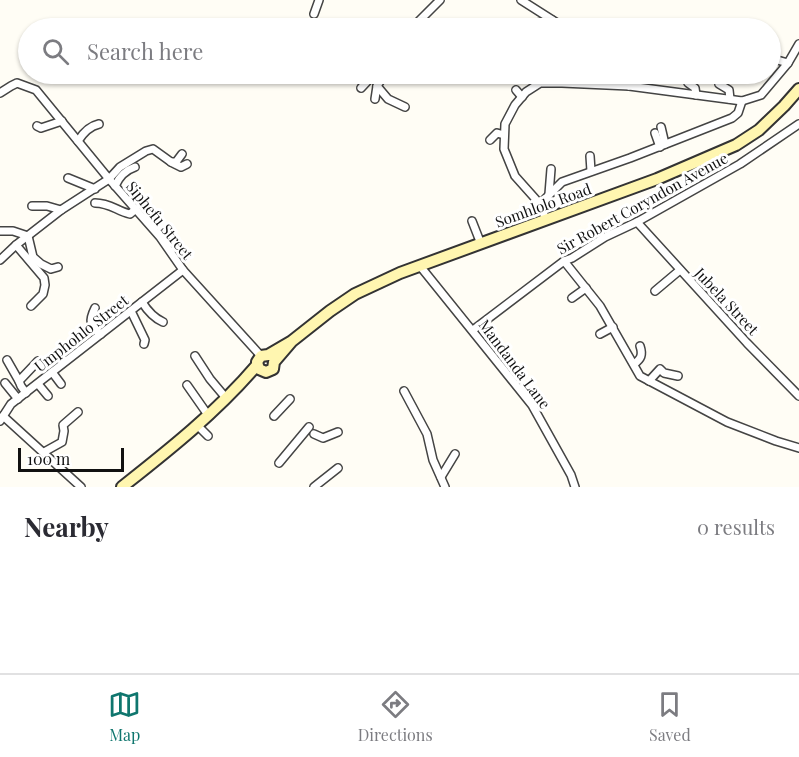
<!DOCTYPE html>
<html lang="en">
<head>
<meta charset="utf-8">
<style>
	:root { --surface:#fff; --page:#f2f2f3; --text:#2b2b33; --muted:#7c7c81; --line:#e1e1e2; --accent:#0f766e }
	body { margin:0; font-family:"Playfair Display",serif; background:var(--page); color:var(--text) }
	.scale { position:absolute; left:18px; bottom:15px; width:106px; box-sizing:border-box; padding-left:6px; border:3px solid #111; border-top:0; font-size:16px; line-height:21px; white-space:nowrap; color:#111; -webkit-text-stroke:4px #fff; paint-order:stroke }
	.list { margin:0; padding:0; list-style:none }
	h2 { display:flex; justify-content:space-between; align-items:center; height:78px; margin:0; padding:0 24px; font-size:26px }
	h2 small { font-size:20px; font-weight:400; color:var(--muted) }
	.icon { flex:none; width:33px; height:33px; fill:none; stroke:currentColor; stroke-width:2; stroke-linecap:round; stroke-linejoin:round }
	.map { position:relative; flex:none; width:799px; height:487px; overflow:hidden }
	.search { position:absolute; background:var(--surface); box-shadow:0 2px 4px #0004; left:18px; right:18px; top:18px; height:66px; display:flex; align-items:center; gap:15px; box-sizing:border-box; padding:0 21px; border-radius:33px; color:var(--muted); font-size:22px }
	.sheet { height:186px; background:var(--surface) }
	nav { display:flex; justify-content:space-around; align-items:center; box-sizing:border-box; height:84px; border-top:2px solid var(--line); background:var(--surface); font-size:16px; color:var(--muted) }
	nav a { display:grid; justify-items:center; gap:3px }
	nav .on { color:var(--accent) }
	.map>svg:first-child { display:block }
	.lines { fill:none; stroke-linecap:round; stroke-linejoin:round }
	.street-casing { stroke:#444; stroke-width:10 }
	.secondary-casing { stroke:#333; stroke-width:14 }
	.street { stroke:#fff; stroke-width:7 }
	.secondary { stroke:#fff6b0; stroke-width:10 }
	.labels { text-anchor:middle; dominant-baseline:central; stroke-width:6; stroke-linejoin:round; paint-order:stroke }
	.street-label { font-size:15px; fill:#111; stroke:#fff }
</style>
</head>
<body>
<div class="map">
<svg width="799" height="487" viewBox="0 0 799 487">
	<rect width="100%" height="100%" fill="#fffdf5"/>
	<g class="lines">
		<g class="street-casing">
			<g id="street">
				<path d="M521,0l44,28"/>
				<path d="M314,14l5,-14"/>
				<path d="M538,23l14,-3"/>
				<path d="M412,28l28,-28"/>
				<path d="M770,58l18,5"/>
				<path d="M385,74l-8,12 11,13 17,8"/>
				<path d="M624,74l5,12"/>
				<path d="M688,83l7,5 1,7"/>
				<path d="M719,84l10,6 1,9"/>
				<path d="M361,88l13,-14"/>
				<path d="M516,90l6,7"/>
				<path d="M0,93l11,-7 6,-3 19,7 73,89 51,58 23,33 78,86"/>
				<path d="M375,99l2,-13"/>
				<path d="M37,126l4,2 21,-7"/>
				<path d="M661,127l4,17"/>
				<path d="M655,133l5,14"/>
				<path d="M490,140l7,-7 7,2"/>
				<path d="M78,141c5,-8 12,-15 21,-17"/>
				<path d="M590,156l1,15"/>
				<path d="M171,162l10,5 6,-3"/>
				<path d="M68,178l27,11"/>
				<path d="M115,186c4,-9 11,-16 20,-19"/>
				<path d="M549,194l2,-25"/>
				<path d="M95,203c15,0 22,8 35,11l6,-5"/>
				<path d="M540,204l22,-22 68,-24 102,-40 6,-5 4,-12"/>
				<path d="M32,206h15l14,4"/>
				<path d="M546,220l-6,-16 -25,-28 -11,-27 1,-25 10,-19 11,-13 14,-9h22l67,3 113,15 19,-6 27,-32 11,-19"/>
				<path d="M472,221l9,23"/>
				<path d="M637,222l110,121 52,53"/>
				<path d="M0,231h13l15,5 5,21 8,7 10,5 7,-2"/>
				<path d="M16,245l28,33 1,7 -2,9 -12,12"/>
				<path d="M0,260l16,-15 45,-35 48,-31 11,-12 26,-16 7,-2 18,13h5l6,-8"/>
				<path d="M564,261l36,45 40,70 87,46 49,19 23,7"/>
				<path d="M420,266l112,139 39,70 4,12"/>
				<path d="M655,291l25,-21"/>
				<path d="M572,298l14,-10"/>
				<path d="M142,302c5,8 12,16 21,20"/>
				<path d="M95,308c-6,12 -6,18 6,26"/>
				<path d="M131,311l14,29 -1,4"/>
				<path d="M473,330l91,-69 8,-3 33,-21 32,-15 103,-58 59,-40"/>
				<path d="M600,334l13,-7"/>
				<path d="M195,356l15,23 16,19"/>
				<path d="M7,360l12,21"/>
				<path d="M634,364c7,-5 9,-9 6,-18"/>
				<path d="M52,372l9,12"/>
				<path d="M649,381l11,-12 4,4 14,3"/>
				<path d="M5,383l13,16"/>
				<path d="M38,384l10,12"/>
				<path d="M187,385l21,30"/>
				<path d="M404,391l23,43 6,26 12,27"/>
				<path d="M26,393l-5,-7 -2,-5 19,-20"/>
				<path d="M3,416l78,71"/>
				<path d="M274,416l16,-17"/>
				<path d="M0,421l11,-17 172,-134"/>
				<path d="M197,425l11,11"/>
				<path d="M314,434l9,4 15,-6"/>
				<path d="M44,452l18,-10 2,-11 -1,-6 15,-13"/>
				<path d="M279,463l30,-36"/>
				<path d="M441,477l14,-23"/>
				<path d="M314,487l24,-19"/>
			</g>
		</g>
		<g class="secondary-casing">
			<g id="secondary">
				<path d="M292,341l-24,14 -7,1 -4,6 2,7 7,3 7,-3 1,-7 18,-21 38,-30 25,-17 45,-21 257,-94 79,-34 23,-15 25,-24 15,-17"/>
				<path d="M122,487c47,-37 96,-76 135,-122"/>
			</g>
		</g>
		<use href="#street" class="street"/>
		<use href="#secondary" class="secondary"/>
	</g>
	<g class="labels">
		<g class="street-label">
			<text transform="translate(642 203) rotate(-29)">Sir Robert Coryndon Avenue</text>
			<text transform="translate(543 205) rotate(-20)">Somhlolo Road</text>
			<text transform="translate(160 220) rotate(51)">Siphefu Street</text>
			<text transform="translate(727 301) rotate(47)">Jubela Street</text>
			<text transform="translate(81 333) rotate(-38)">Umphohlo Street</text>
			<text transform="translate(515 364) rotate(53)">Mandanda Lane</text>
		</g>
	</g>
</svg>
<div class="scale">100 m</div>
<div class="search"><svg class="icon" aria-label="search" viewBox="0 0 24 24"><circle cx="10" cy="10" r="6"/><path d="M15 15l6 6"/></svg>Search here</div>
</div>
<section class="sheet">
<h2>Nearby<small>0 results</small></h2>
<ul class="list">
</ul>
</section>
<nav>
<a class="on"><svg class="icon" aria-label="map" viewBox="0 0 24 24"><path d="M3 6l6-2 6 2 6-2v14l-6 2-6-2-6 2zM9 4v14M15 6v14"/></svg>Map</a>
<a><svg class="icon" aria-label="directions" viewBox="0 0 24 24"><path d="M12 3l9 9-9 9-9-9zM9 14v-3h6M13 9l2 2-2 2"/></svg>Directions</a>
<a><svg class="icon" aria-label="saved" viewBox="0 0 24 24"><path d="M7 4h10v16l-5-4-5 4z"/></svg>Saved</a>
</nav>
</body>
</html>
